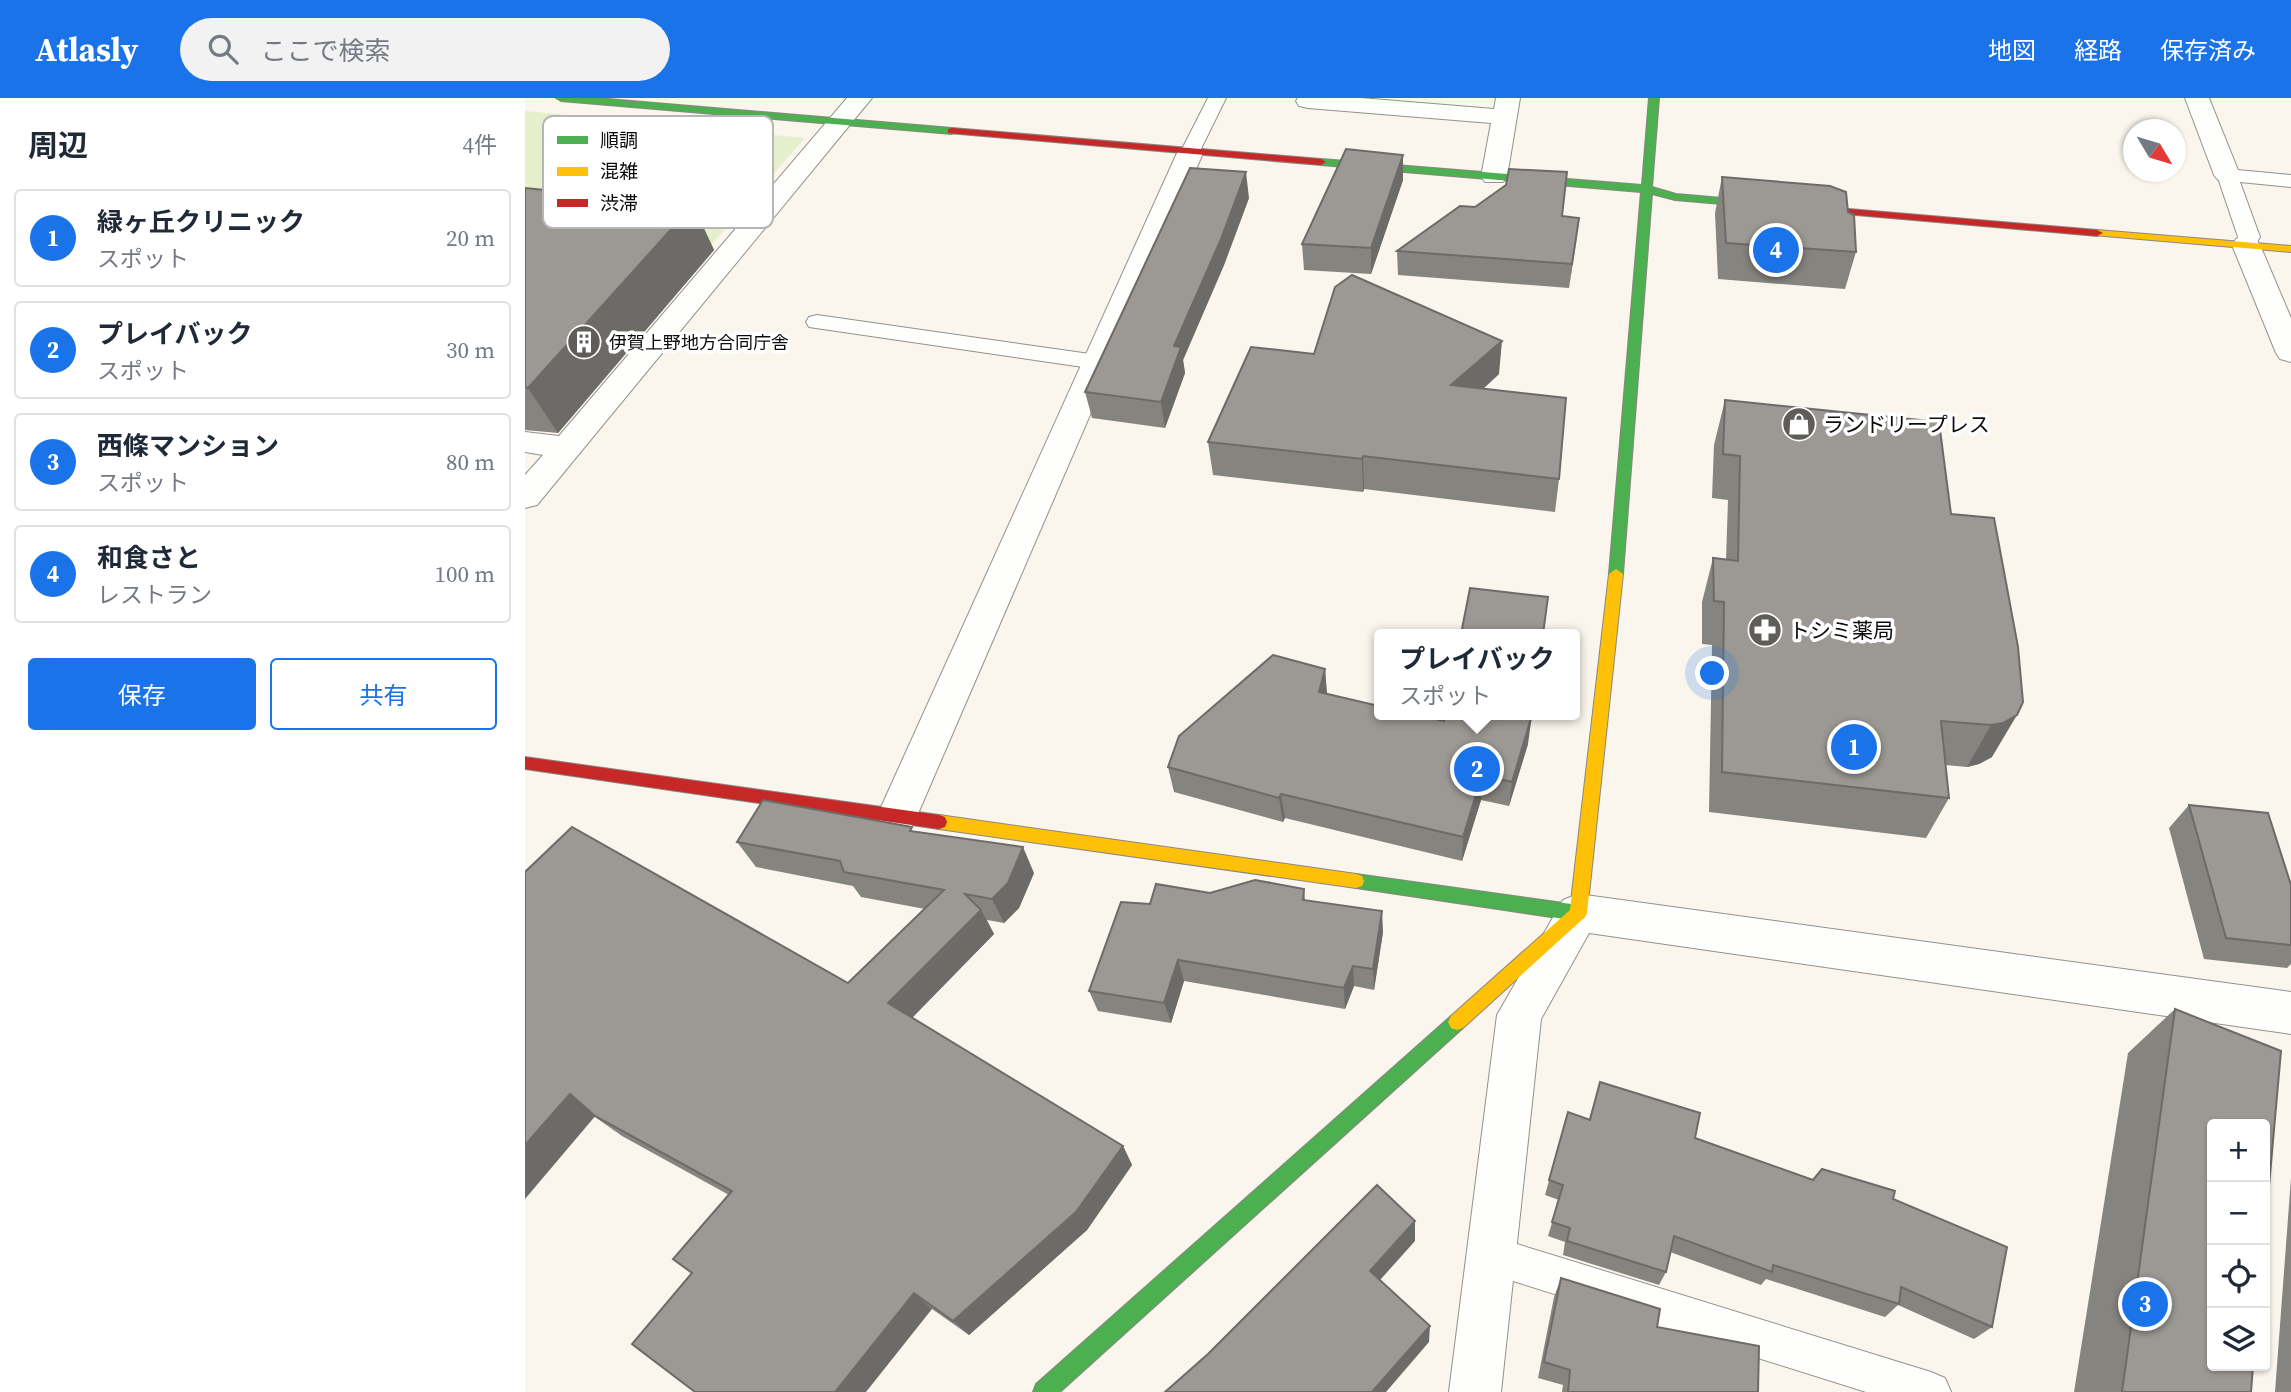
<!DOCTYPE html>
<html lang="ja">
<head>
<meta charset="utf-8">
<style>
	:root { --surface:#fff; --page:#f2f2f3; --text:#1f2937; --muted:#747a83; --line:#e0e1e3; --accent:#1a73e8 }
	body { margin:0; font-family:"Source Serif 4","Noto Sans JP",serif; background:var(--page); color:var(--text) }
	.controls { position:absolute; right:21px; bottom:21px; display:grid; overflow:hidden; border-radius:7px; box-shadow:0 2px 5px #0004 }
	.controls button { width:63px; height:63px; display:grid; place-items:center; padding:0; border:0; border-bottom:2px solid var(--line); background:var(--surface); color:var(--text); font:35px sans-serif }
	.compass { position:absolute; left:1598px; top:21px; width:63px; height:63px; border-radius:50%; background:var(--surface); box-shadow:0 2px 5px #0004; rotate:128deg }
	.you { position:absolute; left:1188px; top:576px; width:24px; height:24px; margin:-18px; border:5px solid #fff; border-radius:50%; background:#1a73e8; box-shadow:0 0 0 10px #1a73e833 }
	.badge { display:grid; place-items:center; width:46px; height:46px; border-radius:50%; background:var(--accent); color:#fff; font-size:23px; font-weight:700 }
	.pin { position:absolute; translate:-50% -50%; border:4px solid #fff; box-shadow:0 2px 7px #0006 }
	.popup { position:absolute; left:849px; top:531px; width:206px; height:91px; box-sizing:border-box; display:grid; place-content:center; border-radius:7px; background:var(--surface); filter:drop-shadow(0 2px 5px #0005); font-size:23px; white-space:nowrap; color:var(--muted) }
	.popup b { font-size:26px; color:var(--text) }
	.popup::after { content:''; position:absolute; left:50%; top:100%; margin-left:-14px; border:14px solid transparent; border-top-color:var(--surface) }
	.list { margin:0; padding:0; list-style:none }
	h2 { display:flex; justify-content:space-between; align-items:center; height:91px; margin:0; padding:0 28px; font-size:30px }
	h2 small { font-size:23px; font-weight:400; color:var(--muted) }
	.list li { display:grid; grid-template-columns:46px 1fr auto; gap:21px; align-items:center; box-sizing:border-box; height:98px; margin:0 14px 14px; padding:0 14px; border:2px solid var(--line); border-radius:7px }
	.list b { display:block; font-size:26px; white-space:nowrap }
	.list p { margin:0; font-size:23px; white-space:nowrap; color:var(--muted) }
	.list em { font-size:23px; font-style:normal; color:var(--muted) }
	.actions { display:flex; gap:14px; padding:21px 28px }
	.actions a { flex:1; padding:16px 0; border:2px solid var(--accent); border-radius:7px; text-align:center; font-size:24px; color:var(--accent) }
	.actions .main { background:var(--accent); color:#fff }
	.icon { flex:none; width:38px; height:38px; fill:none; stroke:currentColor; stroke-width:2; stroke-linecap:round; stroke-linejoin:round }
	.map { position:relative; flex:none; width:1766px; height:1294px; overflow:hidden }
	header { display:flex; align-items:center; gap:42px; box-sizing:border-box; height:98px; padding:0 35px; background:var(--accent); color:#fff }
	header strong { font-size:33px }
	nav { display:flex; gap:38px; margin-inline-start:auto; font-size:24px }
	.search { width:490px; height:63px; background:var(--page); display:flex; align-items:center; gap:18px; box-sizing:border-box; padding:0 24px; border-radius:38px; color:var(--muted); font-size:26px }
	main { display:flex }
	aside { flex:1; background:var(--surface) }
	.map>svg:first-child { display:block }
	.green { fill:#e5efcc }
	.lines { fill:none; stroke-linecap:round; stroke-linejoin:round }
	.lane-casing { stroke:#93918d; stroke-width:2 }
	.street-casing { stroke:#93918d; stroke-width:2 }
	.fast-casing { stroke:#898783; stroke-width:2 }
	.slow-casing { stroke:#898783; stroke-width:2 }
	.jam-casing { stroke:#898783; stroke-width:2 }
	.lane { fill:#fefefc; fill-rule:evenodd }
	.street { fill:#fefefc; fill-rule:evenodd }
	.fast { fill:#4caf50; fill-rule:evenodd }
	.slow { fill:#ffc107; fill-rule:evenodd }
	.jam { fill:#c62828; fill-rule:evenodd }
	.wall { fill:#86847f }
	.shaded-wall { fill:#6d6b68 }
	.building { fill:#9c9994; stroke:#6d6b68; stroke-width:2 }
	.labels { text-anchor:middle; dominant-baseline:central; stroke-width:7; stroke-linejoin:round; paint-order:stroke }
	.far-poi-label { font-size:18px; fill:#0b0b0b; stroke:#fff; text-anchor:start }
	.poi-label { font-size:21px; fill:#0b0b0b; stroke:#fff; text-anchor:start }
	.key { fill:#fff; stroke:#b6b6b6; stroke-width:2 }
	.key-label { font-size:19px; fill:#0b0b0b }
</style>
</head>
<body>
<header>
<strong>Atlasly</strong>
<div class="search"><svg class="icon" aria-label="search" viewBox="0 0 24 24"><circle cx="10" cy="10" r="6"/><path d="M15 15l6 6"/></svg>ここで検索</div>
<nav><a>地図</a><a>経路</a><a>保存済み</a></nav>
</header>
<main>
<aside>
<h2>周辺<small>4件</small></h2>
<ul class="list">
<li><span class="badge">1</span><div><b>緑ヶ丘クリニック</b><p>スポット</p></div><em>20 m</em></li>
<li><span class="badge">2</span><div><b>プレイバック</b><p>スポット</p></div><em>30 m</em></li>
<li><span class="badge">3</span><div><b>西條マンション</b><p>スポット</p></div><em>80 m</em></li>
<li><span class="badge">4</span><div><b>和食さと</b><p>レストラン</p></div><em>100 m</em></li>
</ul>
<div class="actions"><a class="main">保存</a><a>共有</a></div>
</aside>
<div class="map">
<svg width="1766" height="1294" viewBox="0 0 1766 1294">
	<rect width="100%" height="100%" fill="#faf6ed"/>
	<path class="green" d="M0,13l280,27 -95,108 -185,-19z"/>
	<g class="lines">
		<g class="lane-casing">
			<g id="lane">
				<path d="M683,0h18l-29,59h-14l-3,-4z"/>
				<path d="M1702,71l64,6v12l-51,-5 20,55 -7,12h-14l-4,-4 3,-8 -21,-62z"/>
				<path d="M292,217l280,40 8,2 4,5 -4,5 -8,2 -288,-42 -3,-5 3,-5z"/>
				<path d="M966,1138l440,136 14,6 6,14h-85l-375,-118 -14,-5 -5,-14 5,-14z"/>
			</g>
		</g>
		<g class="street-casing">
			<g id="street">
				<path d="M322,0h25l-335,407 -12,3v-33l18,-20 -18,-3v-20l34,4z"/>
				<path d="M773,0h62l134,11 2,-11h24l-13,79 -4,5h-18l-4,-5 10,-54 -183,-15 -9,-2 -3,-5z"/>
				<path d="M1660,0h24l31,77 -4,5h-18l-4,-5z"/>
				<path d="M665,47l9,3 4,5 -286,663 -6,12 -14,5 -14,-5 -6,-12 300,-663 4,-5z"/>
				<path d="M1721,139l10,2 4,6 31,73v44l-11,-3 -4,-6 -44,-108 4,-6z"/>
				<path d="M1053,796l713,98v42l-702,-101 -48,86 -40,373h-52l48,-377 66,-115z"/>
			</g>
		</g>
		<g class="fast-casing">
			<g id="fast">
				<path d="M31,0h40l356,30 5,3 -5,3 -391,-33z"/>
				<path d="M1124,0h10l-7,89 24,7 138,12 5,3 -5,3 -139,-12 -23,-6 -29,380 -7,5 -7,-5 32,-382 -320,-27 -5,-3 5,-3 321,26z"/>
				<path d="M831,776l222,31 6,3 3,5 -3,5 -6,3 -222,-33 -6,-2 -2,-5 2,-5z"/>
				<path d="M932,916l6,2 3,6 -3,6 -403,364h-27l3,-8 415,-368z"/>
			</g>
		</g>
		<g class="slow-casing">
			<g id="slow">
				<path d="M1572,132l194,16v6l-198,-17 -2,-2z"/>
				<path d="M1091,471l7,5 -36,339 -3,5 -121,110 -6,2 -6,-2 -3,-6 3,-6 119,-106 39,-336z"/>
				<path d="M414,717l417,59 6,2 2,5 -2,5 -6,2 -417,-59 -6,-2 -2,-5 2,-5z"/>
			</g>
		</g>
		<g class="jam-casing">
			<g id="jam">
				<path d="M427,30l369,31 5,3 -5,3 -373,-32v-4z"/>
				<path d="M1289,108l283,24 6,3 -6,3 -287,-25v-4z"/>
				<path d="M0,659l414,58 6,2 2,5 -2,5 -6,2 -414,-60z"/>
			</g>
		</g>
		<use href="#lane" class="lane"/>
		<use href="#street" class="street"/>
		<use href="#fast" class="fast"/>
		<use href="#slow" class="slow"/>
		<use href="#jam" class="jam"/>
	</g>
	<g class="wall">
		<path d="M1197,79l126,35 8,40 -11,37 -127,-10 -3,-66z"/>
		<path d="M878,82l-32,94 -67,-4 -2,-26z"/>
		<path d="M0,90l168,17 21,45 -156,183 -33,-3z"/>
		<path d="M724,100l-25,67 -41,95 2,13 -20,55 -73,-10 -7,-26z"/>
		<path d="M1037,118l17,2 -10,70 -171,-13 -1,-24z"/>
		<path d="M974,276l-16,15 76,90 -4,33 -191,-23 -1,3 -150,-17 -5,-33z"/>
		<path d="M1200,302l226,114 43,4 -2,239 -13,7 -12,3 -22,-2 4,33 -23,40 -217,-26 3,-167 -10,-1v-42l11,-44 13,2 2,-60 -16,-2 2,-53z"/>
		<path d="M800,571l2,25 201,50 -19,62 -28,-6 -19,61 -177,-43 -2,4 -109,-30 -6,-25z"/>
		<path d="M1664,707l102,80v79l-4,4 -83,-9 -35,-131z"/>
		<path d="M389,733l120,42 -15,35 -15,15 -17,-3 7,14 -82,84 211,128 9,19 -45,65 -118,105 -37,-26 -240,-36 37,-78 -107,-59 -27,-19 -70,-245 323,111 77,-74 -64,-12 -8,-11 -97,-19 -19,-25z"/>
		<path d="M779,791l1,11 78,32 -9,58 -20,-4 -9,23 -161,-28 -13,42 -73,-12 -9,-20 61,-87 60,-11z"/>
		<path d="M1650,911l76,383h-177l54,-339z"/>
		<path d="M1075,984l95,56 118,42 80,19 99,128 -18,12 -76,-34 -13,12 -119,-38 -5,6 -91,-33 -4,20 -7,13 -96,-30 2,-13 -17,-6 11,-36 -14,-5 23,-83 21,7z"/>
		<path d="M1766,1080v214h-16z"/>
		<path d="M1036,1180l96,49 101,65h-196l1,-7 -25,-7 16,-81z"/>
	</g>
	<g class="shaded-wall">
		<path d="M878,57v25l-32,94v-26z"/>
		<path d="M721,74l3,26 -25,67 -41,95 2,13 -20,55 -4,-26 13,-56z"/>
		<path d="M168,107l21,45 -156,183 -30,-45z"/>
		<path d="M1054,120l-3,24 -7,46 3,-24z"/>
		<path d="M977,243l-3,33 -49,45 1,-34z"/>
		<path d="M838,358l1,33 -1,3 -1,-33z"/>
		<path d="M800,571l2,26 -8,-3z"/>
		<path d="M1007,617l-4,29 -19,62 3,-24z"/>
		<path d="M1492,617l-25,42 -13,7 -12,3 24,-42z"/>
		<path d="M957,677l-1,25 -19,61 1,-24z"/>
		<path d="M756,696l4,24 -2,4 -4,-24z"/>
		<path d="M498,749l11,26 -15,35 -15,15 -12,-24z"/>
		<path d="M456,812l13,24 -90,92 -16,-23z"/>
		<path d="M857,813l1,21 -9,58 -1,-21z"/>
		<path d="M653,862l6,21 -13,42 -7,-20z"/>
		<path d="M828,868l1,20 -9,23 -1,-21z"/>
		<path d="M45,996l27,20 -72,85v-54z"/>
		<path d="M598,1048l9,19 -45,65 -118,105 -16,-14z"/>
		<path d="M890,1123v20l-43,48 -2,-18z"/>
		<path d="M389,1195l18,16 -66,83h-31z"/>
		<path d="M905,1228l-1,16 -43,50h-14z"/>
	</g>
	<g class="building">
		<path d="M821,51l57,6 -32,93 -69,-4z"/>
		<path d="M665,70l56,4 -25,67 -47,107 7,1 -20,55 -76,-10z"/>
		<path d="M984,71l58,3 -5,44 17,2 -7,46 -175,-13 63,-45 15,1 31,-22z"/>
		<path d="M1197,79l108,9 16,6 2,20 6,3 2,37 -130,-9z"/>
		<path d="M0,90l168,17 -165,183 -3,-1z"/>
		<path d="M827,177l150,66 -51,44 115,13 -7,81 -196,-23 -1,3 -154,-17 43,-95 63,7 21,-67z"/>
		<path d="M1200,302l214,22 12,92 43,4 24,129 5,55 -6,13 -14,8 -12,2 -50,-4 8,77 -227,-26 2,-170 -10,-1 -1,-43 25,3 2,-105 -17,-2z"/>
		<path d="M945,490l78,9 -5,37h-82z"/>
		<path d="M748,557l52,14 -6,23 60,14v9h40l25,6 1,-6h87l-20,67 -30,-7 -19,62 -182,-43 -2,4 -111,-31 11,-31z"/>
		<path d="M238,702l149,27 -2,4 113,16 -15,36 -16,16 -27,-5 16,16 -93,93 235,143 -47,66 -123,109 -39,-28 -79,99h-140l-63,-48 60,-71 -19,-14 59,-68 -137,-75 -25,-22 -45,51v-273l47,-45 276,156 96,-93 -100,-18 -4,-11 -103,-19z"/>
		<path d="M1664,707l79,8 23,72v60l-65,-7z"/>
		<path d="M730,782l49,9 -1,11 79,11 -9,58 -20,-3 -9,22 -166,-28 -14,43 -75,-12 32,-89 29,2 6,-20 54,9z"/>
		<path d="M1650,911l106,42 -16,180v-107h-53v242h41l-2,26h-129z"/>
		<path d="M1075,984l100,31 -5,25 118,42 9,-11 73,22 -2,8 114,48 -15,80 -91,-40 -2,17 -126,-39 -1,7 -98,-36 -8,36 -99,-31 3,-13 -18,-6 11,-37 -14,-5 19,-68 22,8z"/>
		<path d="M852,1087l38,36 -45,50 60,55 -58,66h-207l43,-38z"/>
		<path d="M1036,1180l99,31 -3,18 102,19 -1,46h-190l2,-22 -26,-8z"/>
	</g>
	<defs>
		<g id="building-disc" transform="scale(1.75)"><circle r="9.5" fill="#5f5d5a" stroke="#fff"/><path d="M-4-6H4V6H1V3H-1V6H-4ZM-2.5-4.3h1.7v1.8h-1.7ZM.8-4.3h1.7v1.8H.8ZM-2.5-1h1.7V.8h-1.7ZM.8-1h1.7V.8H.8Z" fill="#fff"/></g>
		<g id="shop-disc" transform="scale(1.75)"><circle r="9.5" fill="#5f5d5a" stroke="#fff"/><path d="M-5-2.5h2.3a2.7 3.5 0 0 1 5.4 0H5L5.5 6h-11ZM-1.5-2.5h3a1.5 2.3 0 0 0-3 0Z" fill="#fff"/></g>
		<g id="pharmacy-disc" transform="scale(1.75)"><circle r="9.5" fill="#5f5d5a" stroke="#fff"/><path d="M-2-6h4v4h4v4h-4v4h-4v-4h-4v-4h4Z" fill="#fff"/></g>
	</defs>
	<g fill-rule="evenodd">
		<use href="#building-disc" x="59" y="244"/>
		<use href="#shop-disc" x="1274" y="326"/>
		<use href="#pharmacy-disc" x="1240" y="532"/>
	</g>
	<g class="labels">
		<g class="far-poi-label">
			<text x="84" y="244">伊賀上野地方合同庁舎</text>
		</g>
		<g class="poi-label">
			<text x="1298" y="326">ランドリープレス</text>
			<text x="1264" y="532">トシミ薬局</text>
		</g>
	</g>
	<rect x="18" y="18" width="230" height="112" rx="10" class="key"/>
	<rect x="32" y="38" width="31" height="8" fill="#4caf50"/>
	<rect x="32" y="69" width="31" height="9" fill="#ffc107"/>
	<rect x="32" y="101" width="31" height="8" fill="#c62828"/>
	<g class="key-label">
		<text x="75" y="49">順調</text>
		<text x="75" y="80">混雑</text>
		<text x="75" y="112">渋滞</text>
	</g>
</svg>
<div class="controls">
<button>+</button>
<button>−</button>
<button><svg class="icon" aria-label="locate" viewBox="0 0 24 24"><circle cx="12" cy="12" r="6"/><path d="M12 2v4M12 18v4M2 12h4M18 12h4"/></svg></button>
<button><svg class="icon" aria-label="layers" viewBox="0 0 24 24"><path d="M12 4l9 5-9 5-9-5zM3 14l9 5 9-5"/></svg></button>
</div>
<svg class="compass" viewBox="-18 -18 36 36"><path d="M0-13l5 13h-10z" fill="#e53935"/><path d="M0 13l5-13h-10z" fill="#747a83"/></svg>
<div class="you"></div>
<div class="pin badge" style="left:1329px;top:649px">1</div>
<div class="pin badge" style="left:952px;top:671px">2</div>
<div class="popup"><b>プレイバック</b>スポット</div>
<div class="pin badge" style="left:1620px;top:1206px">3</div>
<div class="pin badge" style="left:1251px;top:152px">4</div>
</div>
</main>
</body>
</html>
